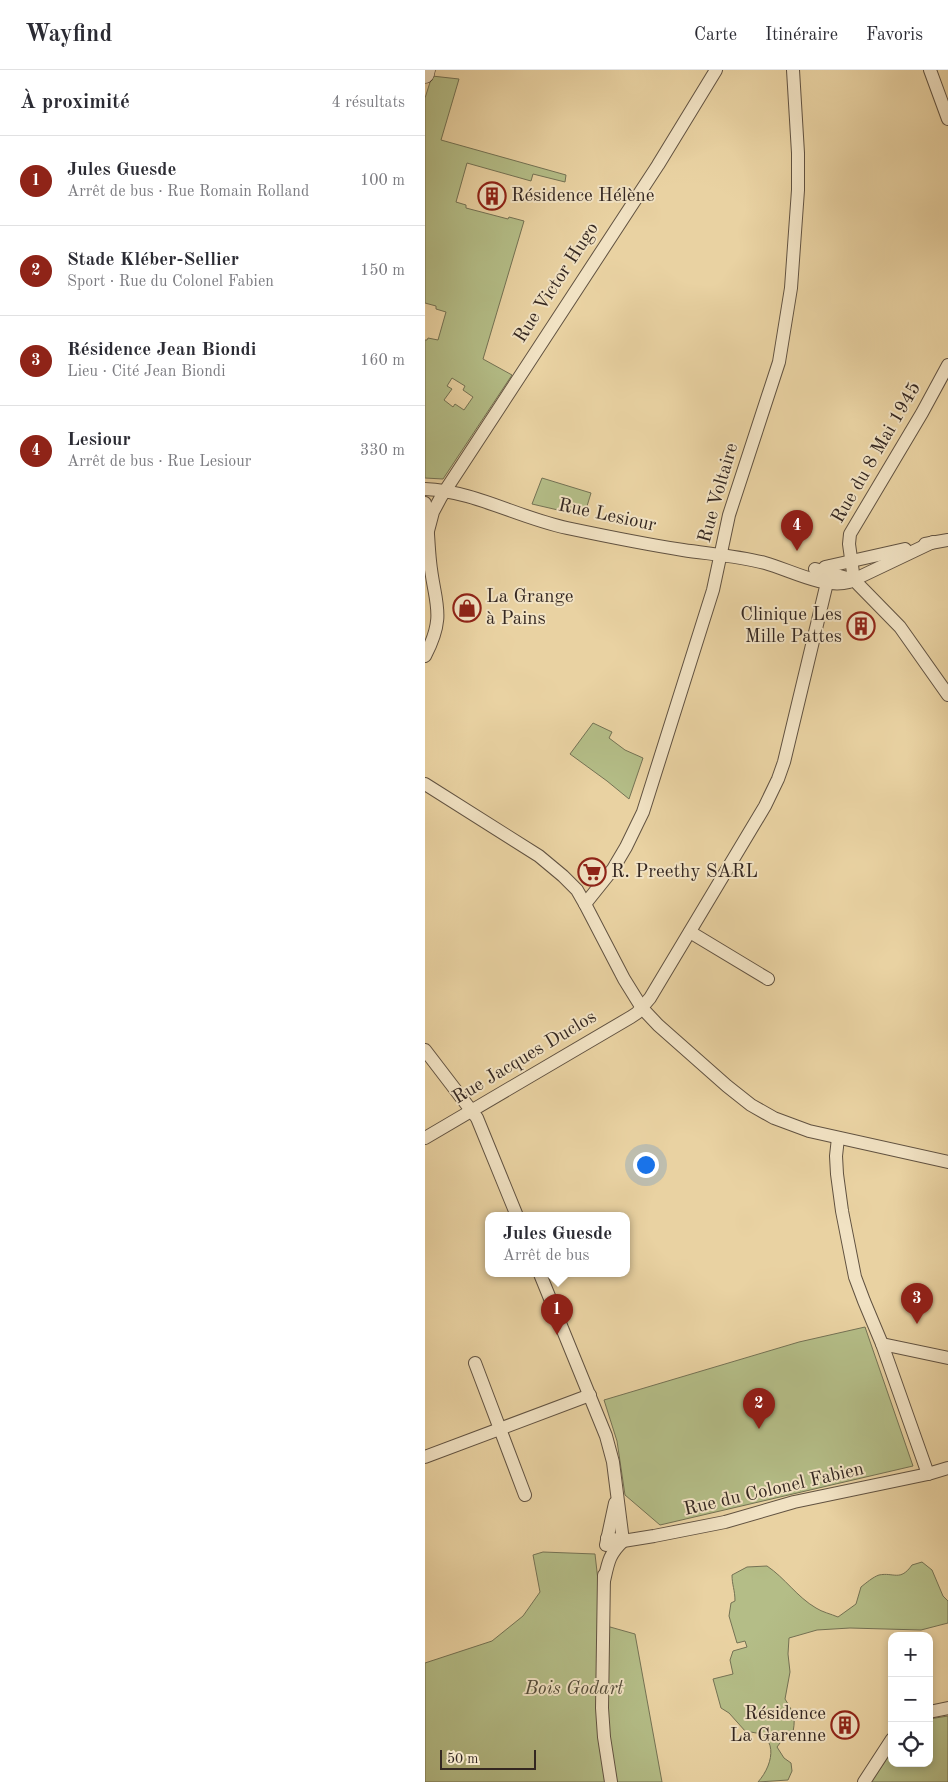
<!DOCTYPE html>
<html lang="fr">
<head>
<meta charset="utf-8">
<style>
	:root { --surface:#fff; --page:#f7f7f7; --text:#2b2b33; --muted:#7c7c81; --line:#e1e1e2; --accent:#8f2418 }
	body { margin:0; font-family:"Old Standard TT",serif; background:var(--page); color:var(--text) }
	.controls { position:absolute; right:15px; bottom:15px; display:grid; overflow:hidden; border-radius:10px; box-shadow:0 2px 8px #0003 }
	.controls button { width:45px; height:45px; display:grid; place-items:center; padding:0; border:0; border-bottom:1px solid var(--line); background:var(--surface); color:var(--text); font:25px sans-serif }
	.scale { position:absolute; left:15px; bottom:12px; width:96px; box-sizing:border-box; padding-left:5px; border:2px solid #342721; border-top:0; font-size:14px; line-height:18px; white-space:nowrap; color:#342721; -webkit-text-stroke:4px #f1e2c3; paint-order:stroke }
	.you { position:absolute; left:220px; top:1094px; width:18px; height:18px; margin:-12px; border:4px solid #fff; border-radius:50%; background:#1a73e8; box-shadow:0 0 0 8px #1a73e833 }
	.badge { display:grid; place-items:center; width:32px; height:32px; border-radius:50%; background:var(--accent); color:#fff; font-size:16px; font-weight:700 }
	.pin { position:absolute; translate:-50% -41px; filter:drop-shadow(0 1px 2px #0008) }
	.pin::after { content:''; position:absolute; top:26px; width:18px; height:15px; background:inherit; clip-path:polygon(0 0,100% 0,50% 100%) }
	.popup { position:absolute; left:60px; top:1142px; width:145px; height:65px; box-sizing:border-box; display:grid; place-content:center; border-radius:10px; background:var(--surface); filter:drop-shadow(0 1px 4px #0005); font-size:16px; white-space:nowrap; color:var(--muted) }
	.popup b { font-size:19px; color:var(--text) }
	.popup::after { content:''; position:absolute; left:50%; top:100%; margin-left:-10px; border:10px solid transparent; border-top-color:var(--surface) }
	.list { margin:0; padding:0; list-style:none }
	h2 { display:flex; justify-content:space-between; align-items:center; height:65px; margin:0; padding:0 20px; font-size:21px }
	h2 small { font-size:16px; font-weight:400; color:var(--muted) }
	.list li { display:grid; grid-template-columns:32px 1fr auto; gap:15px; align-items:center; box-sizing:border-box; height:90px; padding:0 20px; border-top:1px solid var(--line) }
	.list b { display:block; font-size:19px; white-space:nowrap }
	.list p { margin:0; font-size:16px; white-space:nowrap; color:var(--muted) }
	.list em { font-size:16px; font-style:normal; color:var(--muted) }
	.icon { flex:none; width:28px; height:28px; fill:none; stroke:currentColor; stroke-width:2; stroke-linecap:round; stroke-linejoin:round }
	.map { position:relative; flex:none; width:523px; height:1712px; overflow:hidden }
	header { display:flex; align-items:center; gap:30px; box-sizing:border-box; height:70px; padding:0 25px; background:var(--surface); border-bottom:1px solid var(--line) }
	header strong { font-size:24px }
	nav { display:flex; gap:28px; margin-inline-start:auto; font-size:18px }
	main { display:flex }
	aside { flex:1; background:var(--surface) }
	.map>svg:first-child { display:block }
	.green { fill:#b4bd87; stroke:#747254; fill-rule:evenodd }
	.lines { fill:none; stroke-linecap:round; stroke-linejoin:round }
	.minor-casing { stroke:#615241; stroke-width:14 }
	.secondary-casing { stroke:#342721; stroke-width:19 }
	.minor { stroke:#f1e2c3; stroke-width:12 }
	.secondary { stroke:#f1e2c3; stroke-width:18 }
	.labels { text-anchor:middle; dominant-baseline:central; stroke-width:4; stroke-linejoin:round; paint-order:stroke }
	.poi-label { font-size:19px; fill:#342721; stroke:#f1e2c3; text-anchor:start }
	.street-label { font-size:19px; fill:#342721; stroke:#f1e2c3 }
	.park-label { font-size:19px; font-style:italic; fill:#544c3a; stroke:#f1e2c3 }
</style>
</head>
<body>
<header>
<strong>Wayfind</strong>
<nav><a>Carte</a><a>Itinéraire</a><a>Favoris</a></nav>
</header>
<main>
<aside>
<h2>À proximité<small>4 résultats</small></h2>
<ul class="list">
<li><span class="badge">1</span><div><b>Jules Guesde</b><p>Arrêt de bus · Rue Romain Rolland</p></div><em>100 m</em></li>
<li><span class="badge">2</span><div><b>Stade Kléber-Sellier</b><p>Sport · Rue du Colonel Fabien</p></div><em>150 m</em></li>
<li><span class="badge">3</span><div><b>Résidence Jean Biondi</b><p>Lieu · Cité Jean Biondi</p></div><em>160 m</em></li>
<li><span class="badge">4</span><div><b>Lesiour</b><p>Arrêt de bus · Rue Lesiour</p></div><em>330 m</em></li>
</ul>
</aside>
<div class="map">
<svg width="523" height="1712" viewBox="0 0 523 1712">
	<rect width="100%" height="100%" fill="#e9d2a2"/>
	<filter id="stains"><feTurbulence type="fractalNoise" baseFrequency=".004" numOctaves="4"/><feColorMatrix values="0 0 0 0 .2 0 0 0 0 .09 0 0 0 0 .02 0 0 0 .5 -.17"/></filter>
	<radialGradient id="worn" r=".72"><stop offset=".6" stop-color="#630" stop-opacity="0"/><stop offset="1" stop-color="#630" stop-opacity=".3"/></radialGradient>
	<g class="green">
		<path d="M7,6l27,3 -18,61 125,35 -1,7 -32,-8 -2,7 -64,-18 -11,39 10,3v3l42,11 1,-2 15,4 -41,138 29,16 -69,104 -18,-1v-138h2l1,-2 10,2 8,-28 -10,-3v-3l-11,-3v-205zM27,308l13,8 -2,4 10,7 -9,13 -9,-6 -2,3 -9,-7 8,-11 -5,-3z"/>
		<path d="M117,408l49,15 -7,23 -52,-12z"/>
		<path d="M168,653l19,9 -3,6 16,12 18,8 -14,41 -22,-18 -37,-27z"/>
		<path d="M440,1257l48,139 -253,59 -35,-30 -8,-54 -13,-41 195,-58z"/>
		<path d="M118,1482l52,2 8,71 32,9 27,148h-237v-119l67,-22 31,-25 17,-24 -7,-37z"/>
		<path d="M497,1492l10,8 11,26 5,5v22l-27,7 -71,-2 -33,2 -28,8 -1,16 2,18 -5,27c10,16 11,19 7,38l-6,-2 -9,12 7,11 7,5 1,8 -4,9 -30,2c17,-19 21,-51 -12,-50l-17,-19 -8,-5 -8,-29 20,-5 -3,-14 3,-9 14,-4 -2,-6 -8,2 -8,-27 2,-13 4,-2c0,-11 -3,-16 -3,-26l15,-8 20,-1c18,12 30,31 49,42 6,4 15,6 22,9l18,-13 5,-17c5,-4 12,-10 18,-12 15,-3 21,7 33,-10z"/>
		<path d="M523,1646v66h-77l21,-31v12h37v-44z"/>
	</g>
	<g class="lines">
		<g class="minor-casing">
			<g id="minor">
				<path d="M505,0l18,49"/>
				<path d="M0,419c49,2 94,29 142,39 38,8 77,16 116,22 27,4 55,6 82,13 25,7 59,26 84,19l84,-40"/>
				<path d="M0,433c3,19 3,39 5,58 4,42 17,53 -5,95"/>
				<path d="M3,461l5,-19 8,-15 217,-332 58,-95"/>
				<path d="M500,474l23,-4"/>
				<path d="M400,497l80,-18"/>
				<path d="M390,499l39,11 46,47 48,68"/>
				<path d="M429,510l-5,-36 1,-10 72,-121 26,-48"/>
				<path d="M0,714l114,72 24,20 14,14 8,14 39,75 18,29 16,17 69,61 24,19 23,13 35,13 139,31"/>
				<path d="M160,834l28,-35 13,-22 17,-35 70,-222 16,-75 50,-153 12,-74 7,-98v-37l-5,-83"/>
				<path d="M265,862l78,47"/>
				<path d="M0,980l52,68 40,98"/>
				<path d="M0,1068l206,-121 6,-4 13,-15 115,-192 13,-27 6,-17 47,-196"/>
				<path d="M413,1068l-2,18 1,18 5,37 13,66 9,24 18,43 46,130"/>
				<path d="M115,1204l66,162 7,26 10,79c-14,13 -15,22 -19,40"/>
				<path d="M457,1274l66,14"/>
				<path d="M50,1293l50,132"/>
				<path d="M0,1387l165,-62"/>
				<path d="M182,1468l16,3 31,-5 71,-14 69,-20 134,-28 20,-6"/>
				<path d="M181,1475l9,-42"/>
				<path d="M179,1505l-2,133 2,29 7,45"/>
				<path d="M504,1642l19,-4"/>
				<path d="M439,1712l28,-43"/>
			</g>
		</g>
		<g class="secondary-casing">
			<path id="secondary" d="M0,4l1,-4"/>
		</g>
		<use href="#minor" class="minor"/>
		<use href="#secondary" class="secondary"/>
	</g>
	<defs>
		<g id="building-ring" transform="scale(1.4375)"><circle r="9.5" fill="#f1e2c3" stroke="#8f2418" stroke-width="1.5"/><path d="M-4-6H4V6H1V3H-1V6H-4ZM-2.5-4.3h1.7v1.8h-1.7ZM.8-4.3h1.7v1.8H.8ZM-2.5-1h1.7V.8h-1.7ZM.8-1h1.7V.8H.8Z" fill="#8f2418"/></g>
		<g id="shop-ring" transform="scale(1.4375)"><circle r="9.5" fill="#f1e2c3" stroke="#8f2418" stroke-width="1.5"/><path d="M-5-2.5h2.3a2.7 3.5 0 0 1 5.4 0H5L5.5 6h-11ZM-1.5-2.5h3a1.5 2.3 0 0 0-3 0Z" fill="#8f2418"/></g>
		<g id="supermarket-ring" transform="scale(1.4375)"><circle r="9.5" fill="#f1e2c3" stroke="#8f2418" stroke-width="1.5"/><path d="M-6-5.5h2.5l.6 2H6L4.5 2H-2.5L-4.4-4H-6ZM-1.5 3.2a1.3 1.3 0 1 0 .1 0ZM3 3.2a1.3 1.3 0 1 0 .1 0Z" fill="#8f2418"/></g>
	</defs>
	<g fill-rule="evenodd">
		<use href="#building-ring" x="67" y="126"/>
		<use href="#shop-ring" x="42" y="538"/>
		<use href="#building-ring" x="436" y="556"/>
		<use href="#supermarket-ring" x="167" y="802"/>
		<use href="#building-ring" x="420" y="1655"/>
	</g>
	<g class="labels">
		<g class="poi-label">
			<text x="86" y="126">Résidence Hélène</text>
			<text x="61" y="527">La Grange<tspan x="61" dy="22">à Pains</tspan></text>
			<text x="417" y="545" text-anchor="end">Clinique Les<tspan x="417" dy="22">Mille Pattes</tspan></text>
			<text x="186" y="802">R. Preethy SARL</text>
			<text x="401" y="1644" text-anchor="end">Résidence<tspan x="401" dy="22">La Garenne</tspan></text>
		</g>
		<g class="street-label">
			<text transform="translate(132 213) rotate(-57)">Rue Victor Hugo</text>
			<text transform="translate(452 383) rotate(-60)">Rue du 8 Mai 1945</text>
			<text transform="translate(294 423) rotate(-74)">Rue Voltaire</text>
			<text transform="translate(182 446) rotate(12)">Rue Lesiour</text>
			<text transform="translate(100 988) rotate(-31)">Rue Jacques Duclos</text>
			<text transform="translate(349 1420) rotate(-13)">Rue du Colonel Fabien</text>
		</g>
		<g class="park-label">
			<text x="149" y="1619">Bois Godart</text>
		</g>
	</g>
	<rect width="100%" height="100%" filter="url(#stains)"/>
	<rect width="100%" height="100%" fill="url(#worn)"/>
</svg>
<div class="controls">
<button>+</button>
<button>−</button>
<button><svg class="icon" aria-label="locate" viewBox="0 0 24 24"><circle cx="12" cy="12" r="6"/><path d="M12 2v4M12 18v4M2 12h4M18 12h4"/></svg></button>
</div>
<div class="scale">50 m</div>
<div class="you"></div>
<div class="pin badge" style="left:132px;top:1265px">1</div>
<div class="popup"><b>Jules Guesde</b>Arrêt de bus</div>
<div class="pin badge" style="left:334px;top:1359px">2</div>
<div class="pin badge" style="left:492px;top:1254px">3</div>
<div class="pin badge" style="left:372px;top:481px">4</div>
</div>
</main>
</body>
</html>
